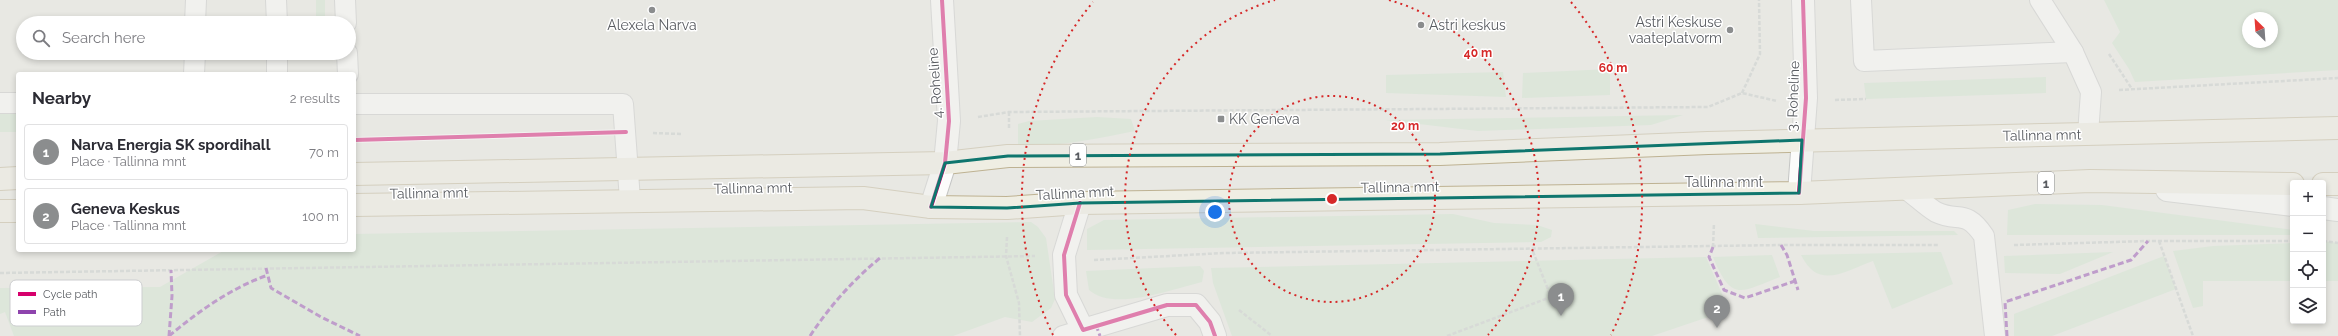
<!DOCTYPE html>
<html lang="en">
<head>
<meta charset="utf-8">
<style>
	:root { --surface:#fff; --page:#f7f7f7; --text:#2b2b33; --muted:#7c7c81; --line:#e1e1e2; --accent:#8b8d8e }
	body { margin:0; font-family:Raleway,sans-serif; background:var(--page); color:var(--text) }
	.controls { position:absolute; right:12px; bottom:12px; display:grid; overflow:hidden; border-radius:4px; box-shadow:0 2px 6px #0003 }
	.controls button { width:36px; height:36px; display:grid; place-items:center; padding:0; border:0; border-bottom:1px solid var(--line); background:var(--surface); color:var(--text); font:20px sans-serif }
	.compass { position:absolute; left:2242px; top:12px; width:36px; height:36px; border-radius:50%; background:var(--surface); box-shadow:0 2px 6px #0003; rotate:335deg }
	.you { position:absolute; left:1215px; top:212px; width:14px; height:14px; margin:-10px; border:3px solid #fff; border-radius:50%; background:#1a73e8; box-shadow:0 0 0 6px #1a73e833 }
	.badge { display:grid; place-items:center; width:26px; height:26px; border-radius:50%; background:var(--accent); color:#fff; font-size:13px; font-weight:700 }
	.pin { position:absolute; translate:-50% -33px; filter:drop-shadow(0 1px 2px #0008) }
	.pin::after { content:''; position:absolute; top:21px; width:14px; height:12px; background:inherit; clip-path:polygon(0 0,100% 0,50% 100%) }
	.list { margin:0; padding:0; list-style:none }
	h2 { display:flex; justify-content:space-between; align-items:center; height:52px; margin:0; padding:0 16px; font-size:17px }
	h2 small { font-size:13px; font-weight:400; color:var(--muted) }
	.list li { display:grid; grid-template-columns:26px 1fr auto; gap:12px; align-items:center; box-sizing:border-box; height:56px; margin:0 8px 8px; padding:0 8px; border:1px solid var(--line); border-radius:4px }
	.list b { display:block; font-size:15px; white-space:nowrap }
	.list p { margin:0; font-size:13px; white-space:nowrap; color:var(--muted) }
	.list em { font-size:13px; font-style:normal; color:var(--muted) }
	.icon { flex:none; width:22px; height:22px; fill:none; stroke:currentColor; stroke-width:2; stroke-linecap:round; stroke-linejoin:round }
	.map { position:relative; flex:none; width:2338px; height:336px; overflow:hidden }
	.search { position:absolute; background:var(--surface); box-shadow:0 2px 6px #0003; left:16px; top:16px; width:340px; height:44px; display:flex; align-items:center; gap:10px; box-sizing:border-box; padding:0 14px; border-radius:22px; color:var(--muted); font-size:15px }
	.panel { position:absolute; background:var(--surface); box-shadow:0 2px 6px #0003; left:16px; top:72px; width:340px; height:180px; border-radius:4px }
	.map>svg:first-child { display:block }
	.green { fill:#d0e5ce; fill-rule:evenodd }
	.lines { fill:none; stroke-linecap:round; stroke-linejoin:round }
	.service-casing { stroke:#c5c6c5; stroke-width:22 }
	.minor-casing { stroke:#c5c6c5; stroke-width:24 }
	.secondary-casing { stroke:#c4c5c3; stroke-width:24 }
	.trunk-casing { stroke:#beb292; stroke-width:24 }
	.path { stroke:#c4c9c7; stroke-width:2.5; stroke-dasharray:4 2; stroke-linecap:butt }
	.service { stroke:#fcfcfb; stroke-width:20 }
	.minor { stroke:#fcfcfb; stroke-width:22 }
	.secondary { stroke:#fcfcfb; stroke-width:22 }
	.trunk { stroke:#efeee3; stroke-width:22 }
	.quiet { stroke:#8e44ad; stroke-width:3; stroke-dasharray:6 3; stroke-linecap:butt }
	.cycleway-casing { stroke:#fff; stroke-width:6 }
	.cycleway { stroke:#d6006c; stroke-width:4 }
	.marked { fill:none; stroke:#0f766e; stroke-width:3; stroke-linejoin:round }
	.ring { fill:none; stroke:#d62828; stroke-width:2; stroke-dasharray:2 4 }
	.poi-dot { fill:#8b8d8e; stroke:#fff; stroke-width:1.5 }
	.labels { text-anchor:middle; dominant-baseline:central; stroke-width:3; stroke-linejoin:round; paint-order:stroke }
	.shield { fill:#fff; stroke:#8b8d90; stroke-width:1 }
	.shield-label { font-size:13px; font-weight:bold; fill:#595c61 }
	.poi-label { font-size:14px; fill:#595c61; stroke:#fff; text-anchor:start }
	.street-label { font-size:14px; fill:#595c61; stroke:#fff }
	.key { fill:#fff; stroke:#cdced0; stroke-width:1 }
	.key-label { font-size:11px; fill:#595c61 }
	.centre { fill:#d62828; stroke:#fff; stroke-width:2 }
	.ring-label { font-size:12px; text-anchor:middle; font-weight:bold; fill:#d62828; stroke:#fff; stroke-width:3; stroke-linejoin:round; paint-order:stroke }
</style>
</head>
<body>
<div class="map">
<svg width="2338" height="336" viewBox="0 0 2338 336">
	<rect width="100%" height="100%" fill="#e8e8e3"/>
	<g class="green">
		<rect x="316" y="0" width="9" height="23"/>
		<path d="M2104,0h234v70l-203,12 -6,-13 -17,-26 8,-11zM2248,18h24v24h-24z"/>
		<path d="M1610,69v26l-88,3 1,-25z"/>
		<path d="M1503,72l3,25 -120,-4v-18z"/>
		<path d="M2046,77v16l-180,6 -2,-16z"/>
		<rect x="0" y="110" width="18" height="22"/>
		<path d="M1683,115l-32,10 -173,6 -93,-11z"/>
		<path d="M1097,117l34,2 4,12c-39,8 -77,16 -117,15v-22l11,-3z"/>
		<path d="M2035,204l67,1 191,25v5h-286l1,-25z"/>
		<path d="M1453,214l41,9 43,2 15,5 -1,7 -10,5 -454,8v-21l17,-9z"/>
		<path d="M1031,222l7,5 8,11 9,61 -4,9 -19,14 -27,-5 -52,19h-939l-9,-24 -5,2v-26l160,-1 65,-37h129v-16z"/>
		<path d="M1755,224l59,7h140l4,4 -200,3z"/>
		<path d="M2323,241l15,2v38h-15z"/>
		<path d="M2293,243v38h-90v25l-10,2 -20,-57 40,-5z"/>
		<path d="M1941,252l12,32 -61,25 -19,-48c-29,10 -54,30 -72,-6z"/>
		<path d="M2113,252l-53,22 -55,-1 -1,-17z"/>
		<path d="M1772,255l8,22c-40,15 -48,26 -67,-20z"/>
		<path d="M2164,256l12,33 -124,47h-38v-22z"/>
		<path d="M1706,257l23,53 -77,26h-420l-19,-53 -2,-15z"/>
		<path d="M1200,266l4,5 -2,11c-30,7 -88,30 -113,8l-3,-19z"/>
	</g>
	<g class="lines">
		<g class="service-casing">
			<g id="service">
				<path d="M276,0l1,23"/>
				<path d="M345,0l1,23"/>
				<path d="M1861,0l3,61 209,-9"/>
				<path d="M2040,0l33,52 18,40 -3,42"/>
				<path d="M195,23l1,-23"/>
				<path d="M277,53v21"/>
				<path d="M347,53l1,21"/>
				<path d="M194,74l1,-21"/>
				<path d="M0,103h18"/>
				<path d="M354,104h269l7,96"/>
				<path d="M1906,189c10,7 20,17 30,23 23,11 29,-4 48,24l11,100"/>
				<path d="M1063,336l20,-6"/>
			</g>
		</g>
		<g class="minor-casing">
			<g id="minor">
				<path d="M1799,193l7,-95 -3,-98"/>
				<path d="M1080,203l-16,52 2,40 17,35 84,-25h29l14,17 5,14"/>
				<path d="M931,207l14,-44 4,-42 -7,-121"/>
			</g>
		</g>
		<g class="secondary-casing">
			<g id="secondary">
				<path d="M2167,190l126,15"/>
				<path d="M2323,208l15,2"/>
			</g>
		</g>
		<g class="trunk-casing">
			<g id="trunk">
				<path d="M354,174l591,-11 63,-7 432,-2 268,-11 630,-15"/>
				<path d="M0,179l18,-1"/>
				<path d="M2323,184h15"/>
				<path d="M354,205l509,-7 68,9 76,1 73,-5 719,-10 291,-12 203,3"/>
				<path d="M0,211h18"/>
			</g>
		</g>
		<g class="path">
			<path d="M2109,54l23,35"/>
			<path d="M2119,90l219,-12"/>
			<path d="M1742,93l18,-39 -1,-54"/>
			<path d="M1835,100l31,-1"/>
			<path d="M978,117l31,-5 699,-5 34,-14 35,8"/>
			<path d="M1009,128v-16"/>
			<path d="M653,133l28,1"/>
			<path d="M1007,237l-1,19 13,47 1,33"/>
			<path d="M2159,241l34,95"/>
			<path d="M2323,241l15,2"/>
			<path d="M2014,245l134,-4h145"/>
			<path d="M1713,247l1,-24"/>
			<path d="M1094,260l130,-7 557,-8h158"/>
			<path d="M0,273l1035,-17"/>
			<path d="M1239,310l33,26"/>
			<path d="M1447,336l104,-39 -19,-48"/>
		</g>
		<use href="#service" class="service"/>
		<use href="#minor" class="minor"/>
		<use href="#secondary" class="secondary"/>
		<use href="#trunk" class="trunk"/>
		<g class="quiet">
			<path d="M1781,245l6,10 11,35"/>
			<path d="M1713,247l-4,10 15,33 21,8 50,-17"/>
			<path d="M266,268l5,20 50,29 39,19"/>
			<path d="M1096,325l4,11"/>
			<path d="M169,336c30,-25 62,-48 99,-61"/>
			<path d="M169,336l3,-40 -1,-26"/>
			<path d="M810,336c20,-30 42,-55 70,-78"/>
			<path d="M2007,336l-2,-34 126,-42 17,-19"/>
		</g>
		<g class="cycleway-casing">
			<g id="cycleway">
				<path d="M354,140l272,-8"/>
				<path d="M1799,193l7,-95 -3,-98"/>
				<path d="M1080,203l-16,52 2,40 17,35 84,-25h29l14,17 5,14"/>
				<path d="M931,207l14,-44 4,-42 -7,-121"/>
			</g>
		</g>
		<use href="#cycleway" class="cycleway"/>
	</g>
	<path d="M0 0H2338V336H0ZM1802,140l-3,53 -719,10 -73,5 -76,-1 14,-44 63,-7 432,-2z" fill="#e8e8e3" fill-opacity=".55" fill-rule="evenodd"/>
	<path class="marked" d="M1802,140l-3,53 -719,10 -73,5 -76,-1 14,-44 63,-7 432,-2z"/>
	<g class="ring">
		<circle cx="1332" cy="199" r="103"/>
		<path d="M1176 335A207 207 0 0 1 1275 0M1389 0A207 207 0 0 1 1488 335"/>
		<path d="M1053 335A310 310 0 0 1 1093 2M1571 2A310 310 0 0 1 1611 335"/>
	</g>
	<g class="poi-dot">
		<circle cx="652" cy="10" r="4"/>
		<circle cx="1421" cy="25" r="4"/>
		<circle cx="1730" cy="30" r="4"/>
		<rect x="1217" y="115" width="8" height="8" rx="2"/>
	</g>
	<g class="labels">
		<g class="shield">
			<rect x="1070" y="144" width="16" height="22" rx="3"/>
			<rect x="2038" y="172" width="16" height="22" rx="3"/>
		</g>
		<g class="shield-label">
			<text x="1078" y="155">1</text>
			<text x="2046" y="183">1</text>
		</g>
		<g class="poi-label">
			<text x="1722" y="22" text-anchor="end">Astri Keskuse<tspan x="1722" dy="16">vaateplatvorm</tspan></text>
			<text x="652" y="25" text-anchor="middle">Alexela Narva</text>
			<text x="1429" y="25">Astri keskus</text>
			<text x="1229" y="119">KK Geneva</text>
		</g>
		<g class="street-label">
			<text transform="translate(935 83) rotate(-94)">4. Roheline</text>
			<text transform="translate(1793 96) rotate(-88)">3. Roheline</text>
			<text transform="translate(2042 135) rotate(-1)">Tallinna mnt</text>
			<text x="1724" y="182">Tallinna mnt</text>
			<text transform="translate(1400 187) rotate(-1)">Tallinna mnt</text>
			<text transform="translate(753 188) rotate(-1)">Tallinna mnt</text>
			<text transform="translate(429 193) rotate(-1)">Tallinna mnt</text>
			<text transform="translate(1075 193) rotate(-3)">Tallinna mnt</text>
		</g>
	</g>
	<rect x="10" y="280" width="132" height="46" rx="6" class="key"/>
	<rect x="18" y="292" width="18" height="4" fill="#d6006c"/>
	<rect x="18" y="310" width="18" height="4" fill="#8e44ad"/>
	<g class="key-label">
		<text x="43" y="298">Cycle path</text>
		<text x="43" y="316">Path</text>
	</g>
	<circle cx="1332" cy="199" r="6" class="centre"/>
	<g class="ring-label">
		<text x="1478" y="57">40 m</text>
		<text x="1613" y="72">60 m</text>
		<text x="1405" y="130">20 m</text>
	</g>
</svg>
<div class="controls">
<button>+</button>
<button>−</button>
<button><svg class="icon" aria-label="locate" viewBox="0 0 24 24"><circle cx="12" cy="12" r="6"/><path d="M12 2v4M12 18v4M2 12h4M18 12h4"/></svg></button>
<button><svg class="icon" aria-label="layers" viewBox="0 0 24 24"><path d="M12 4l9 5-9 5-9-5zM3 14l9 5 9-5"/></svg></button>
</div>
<svg class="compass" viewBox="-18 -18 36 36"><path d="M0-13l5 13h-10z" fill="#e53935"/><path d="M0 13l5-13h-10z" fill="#7c7c81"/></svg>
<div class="you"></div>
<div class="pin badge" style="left:1561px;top:316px">1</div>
<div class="pin badge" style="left:1717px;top:328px">2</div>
<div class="search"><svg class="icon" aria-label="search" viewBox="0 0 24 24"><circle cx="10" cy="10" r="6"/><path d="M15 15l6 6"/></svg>Search here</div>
<section class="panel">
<h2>Nearby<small>2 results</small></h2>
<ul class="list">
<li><span class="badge">1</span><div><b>Narva Energia SK spordihall</b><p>Place · Tallinna mnt</p></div><em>70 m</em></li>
<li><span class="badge">2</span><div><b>Geneva Keskus</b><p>Place · Tallinna mnt</p></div><em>100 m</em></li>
</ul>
</section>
</div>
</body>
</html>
